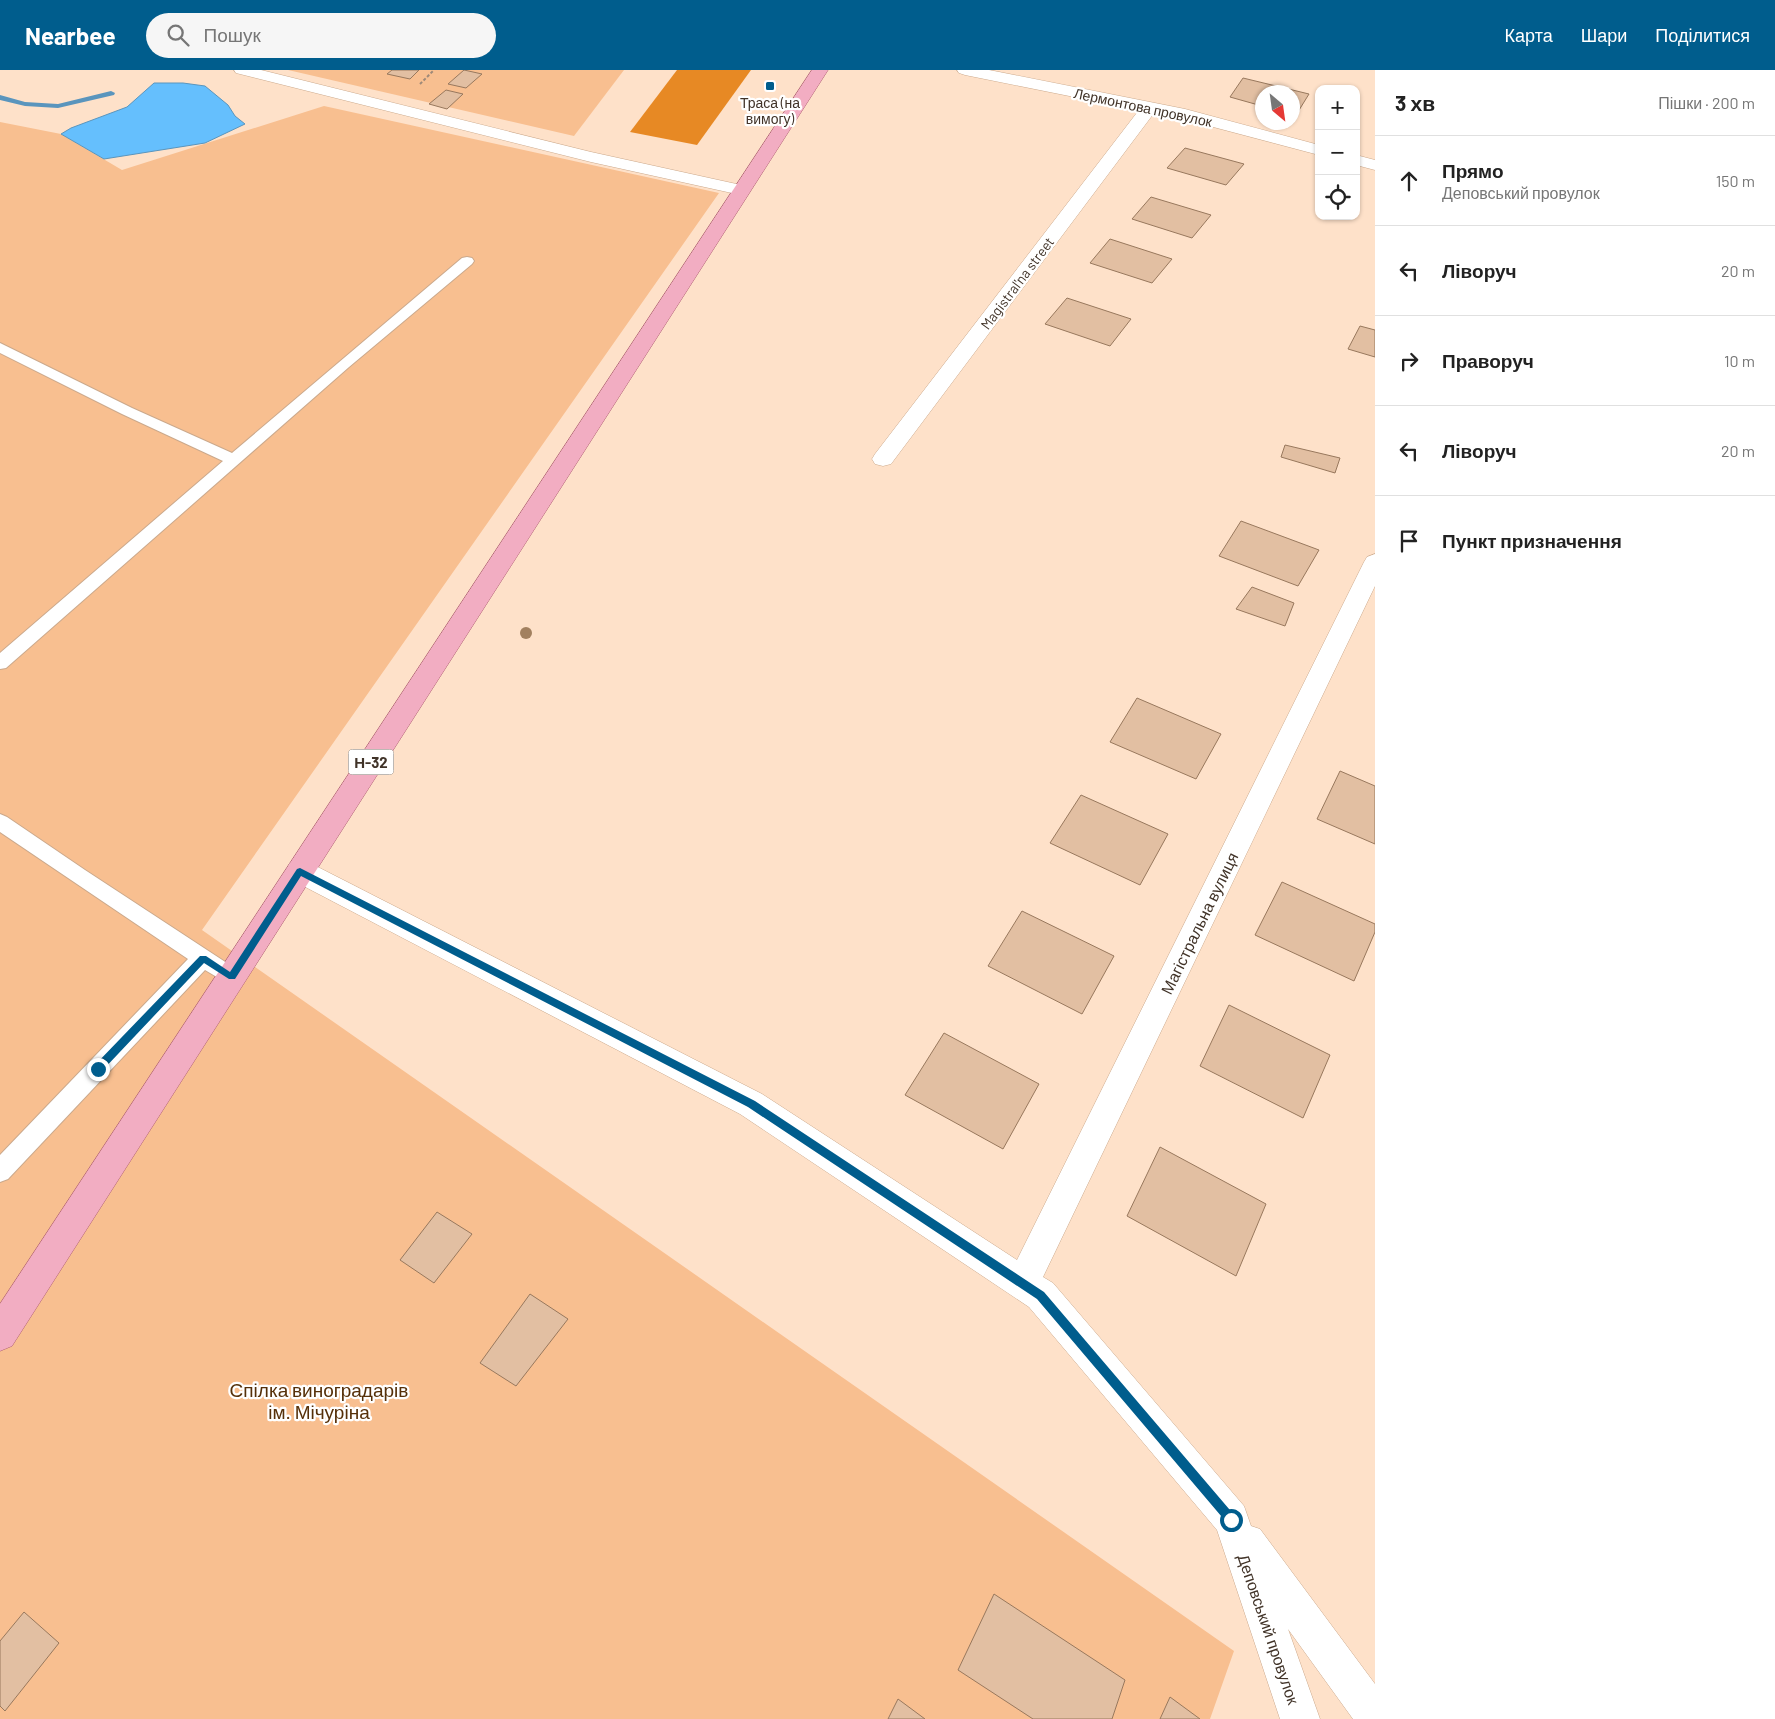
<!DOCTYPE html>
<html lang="uk">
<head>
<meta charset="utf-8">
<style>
	:root { --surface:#fff; --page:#f6f6f6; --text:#222; --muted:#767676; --line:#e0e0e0; --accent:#005d8d }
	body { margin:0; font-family:Barlow,sans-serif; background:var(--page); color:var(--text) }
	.controls { position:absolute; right:15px; top:15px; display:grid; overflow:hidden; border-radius:10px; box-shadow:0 1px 4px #0004 }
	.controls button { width:45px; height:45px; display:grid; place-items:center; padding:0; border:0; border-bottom:1px solid var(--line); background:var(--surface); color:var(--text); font:25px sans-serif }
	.compass { position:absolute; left:1255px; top:15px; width:45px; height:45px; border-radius:50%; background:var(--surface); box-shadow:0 1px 4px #0004; rotate:151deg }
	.stop { position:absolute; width:15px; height:15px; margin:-11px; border:4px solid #005d8d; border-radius:50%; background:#fff }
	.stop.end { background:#005d8d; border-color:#fff; box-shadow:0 1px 5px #0008 }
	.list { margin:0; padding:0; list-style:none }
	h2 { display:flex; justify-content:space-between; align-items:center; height:65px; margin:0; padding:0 20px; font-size:21px }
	h2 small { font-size:16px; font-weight:400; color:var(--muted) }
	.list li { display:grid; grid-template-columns:32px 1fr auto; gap:15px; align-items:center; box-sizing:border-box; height:90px; padding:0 20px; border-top:1px solid var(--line) }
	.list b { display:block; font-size:19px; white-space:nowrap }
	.list p { margin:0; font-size:16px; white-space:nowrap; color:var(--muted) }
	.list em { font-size:16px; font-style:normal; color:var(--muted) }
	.icon { flex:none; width:28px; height:28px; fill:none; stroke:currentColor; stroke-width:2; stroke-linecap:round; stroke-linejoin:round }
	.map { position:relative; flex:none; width:1375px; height:1649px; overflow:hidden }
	header { display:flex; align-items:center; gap:30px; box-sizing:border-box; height:70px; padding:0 25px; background:var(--accent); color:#fff }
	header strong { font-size:24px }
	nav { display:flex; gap:28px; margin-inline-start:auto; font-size:18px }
	.search { width:350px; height:45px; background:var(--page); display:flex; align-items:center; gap:12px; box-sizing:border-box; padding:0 18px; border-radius:28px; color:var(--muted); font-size:19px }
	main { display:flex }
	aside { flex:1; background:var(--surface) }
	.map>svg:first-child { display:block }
	.green { fill:#f8bf90 }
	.forest { fill:#e78924 }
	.water { fill:#65bffd; stroke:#5a95bd }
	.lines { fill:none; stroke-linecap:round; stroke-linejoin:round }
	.stream { fill:#5a95bd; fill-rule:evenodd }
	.building { fill:#e2bfa2; stroke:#98785d }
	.lane-casing { stroke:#cba98c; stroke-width:2 }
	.street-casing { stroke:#cba98c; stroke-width:1 }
	.primary-casing { stroke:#ae5f72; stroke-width:1 }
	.path { stroke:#9e8978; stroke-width:2; stroke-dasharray:3 2; stroke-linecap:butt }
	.lane { fill:#fff; fill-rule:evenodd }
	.street { fill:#fff; fill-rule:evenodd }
	.primary { fill:#f2adc2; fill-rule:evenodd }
	.tree { fill:#a2805f }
	.route { fill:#005d8d }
	.poi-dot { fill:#005d8d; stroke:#fff; stroke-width:2 }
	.labels { text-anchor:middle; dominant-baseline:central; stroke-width:4.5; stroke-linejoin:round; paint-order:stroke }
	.far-poi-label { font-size:14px; fill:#413328; stroke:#fff }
	.far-street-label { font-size:14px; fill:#413328; stroke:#fff }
	.shield { fill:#fff; stroke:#7a7068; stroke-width:1 }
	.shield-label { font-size:15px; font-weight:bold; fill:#413328 }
	.street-label { font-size:16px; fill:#413328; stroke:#fff }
	.near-park-label { font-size:19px; fill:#563009; stroke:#fff }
</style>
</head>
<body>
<header>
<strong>Nearbee</strong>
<div class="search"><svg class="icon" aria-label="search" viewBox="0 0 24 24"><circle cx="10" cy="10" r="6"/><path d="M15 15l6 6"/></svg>Пошук</div>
<nav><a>Карта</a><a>Шари</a><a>Поділитися</a></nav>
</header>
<main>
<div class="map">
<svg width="1375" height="1649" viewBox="0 0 1375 1649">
	<rect width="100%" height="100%" fill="#fee1c9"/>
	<g class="green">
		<path d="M288,0h336l-50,66z"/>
		<path d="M324,36l395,87 -517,737 1032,721 -24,68h-1210v-1597l61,12 61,36z"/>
	</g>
	<path class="forest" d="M677,0h74l-54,75 -67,-13z"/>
	<path class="water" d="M154,13h29l22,3 23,19 7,11 10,8 -40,19 -101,16 -43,-25 10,-6 56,-21z"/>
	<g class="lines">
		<path class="stream" d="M111,21l4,2 -1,2 -56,13 -33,-2 -25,-6v-5l25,7 33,2z"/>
	</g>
	<g class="building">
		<path d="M392,0h27l-9,9 -23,-5z"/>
		<path d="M464,0l18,4 -16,14 -18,-4z"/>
		<path d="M1243,8l66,16 -13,21 -4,-1v-22h-30v14l-32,-9z"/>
		<path d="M446,20l17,4 -16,15 -18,-5z"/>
		<path d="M1185,78l59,16 -18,21 -59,-17z"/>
		<path d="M1151,127l60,18 -19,23 -60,-19z"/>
		<path d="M1110,169l62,20 -20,24 -62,-20z"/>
		<path d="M1067,228l64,21 -21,27 -65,-22z"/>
		<path d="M1360,256l15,4v27l-27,-8z"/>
		<path d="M1285,375l55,13 -5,15 -54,-16z"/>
		<path d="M1241,451l78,29 -21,36 -79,-30z"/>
		<path d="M1252,517l42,16 -9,23 -49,-17z"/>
		<path d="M1137,628l84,36 -25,45 -86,-37z"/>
		<path d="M1340,701l35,15v58l-58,-25z"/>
		<path d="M1081,725l87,39 -28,51 -90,-42z"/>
		<path d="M1282,812l93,42v8l-21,49 -99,-46z"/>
		<path d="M1022,841l92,45 -32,58 -94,-48z"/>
		<path d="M1229,935l101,50 -27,63 -103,-52z"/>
		<path d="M944,963l95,51 -36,65 -98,-54z"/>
		<path d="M1160,1077l106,57 -30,72 -109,-60z"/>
		<path d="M437,1142l35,22 -38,49 -34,-23z"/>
		<path d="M530,1224l38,25 -52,67 -36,-23z"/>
		<path d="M994,1524l131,86 -13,39h-79l-75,-49z"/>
		<path d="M24,1542l35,31 -54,68 -5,-5v-65z"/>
		<path d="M1170,1627l30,22h-40z"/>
		<path d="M898,1629l27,20h-37z"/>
	</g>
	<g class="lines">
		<g class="lane-casing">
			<g id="lane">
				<path d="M467,187l5,1 2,3 -2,3 -123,103 -343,301 -6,1v-16l223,-192 -101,-47 -122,-61v-10l132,65 100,45 230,-195z"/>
				<path d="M0,744l7,3 78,53 154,101 3,6 -3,6 -7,3 -27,-16 -197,209 -8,3v-27l188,-196 -188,-127z"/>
			</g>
		</g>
		<g class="street-casing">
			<g id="street">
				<path d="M234,0h27l330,82 150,33 6,1 3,4 -3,4 -6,1 -150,-33 -355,-89z"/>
				<path d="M957,0h32l196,39 134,36v10l-136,-36 -29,-6 -263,351 -8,2 -8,-2 -3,-5 3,-5 264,-344 -174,-35 -6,-2z"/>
				<path d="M1356,85l19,5v10l-19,-5z"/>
				<path d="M1375,484v32l-332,691 10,6 191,223 7,20 9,3 115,155v35h-22l-65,-90 32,90h-40l-63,-189 -188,-223 -289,-193 -450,-235 -4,-8 4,-8 10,-3 10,3 452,231 255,166 347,-698 3,-5z"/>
			</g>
		</g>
		<g class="primary-casing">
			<path id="primary" d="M812,0h16l-816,1276 -12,5v-47z"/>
		</g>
		<path class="path" d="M420,14l14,-14"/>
		<use href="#lane" class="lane"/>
		<use href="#street" class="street"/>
		<use href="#primary" class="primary"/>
	</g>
	<circle class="tree" cx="526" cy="563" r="6"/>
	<path class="route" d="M300,798l455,233 289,191 191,224 2,4 -2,3 -4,2 -4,-2 -190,-224 -289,-192 -447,-231 -66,103h-6l-25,-16 -103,109h-7v-6l106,-110h6l24,16 67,-103z"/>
	<rect class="poi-dot" x="765" y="11" width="10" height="10" rx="2.5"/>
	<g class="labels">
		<g class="far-poi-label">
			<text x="770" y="32">Траса (на<tspan x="770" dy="16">вимогу)</tspan></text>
		</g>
		<g class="far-street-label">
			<text transform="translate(1143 37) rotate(12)">Лермонтова провулок</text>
			<text transform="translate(1017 213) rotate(-53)">Magistral'na street</text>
		</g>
		<rect class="shield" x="348.5" y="679.5" width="45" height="25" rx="4"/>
		<g class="shield-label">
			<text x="371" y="692">Н-32</text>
		</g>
		<g class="street-label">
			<text transform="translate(1199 853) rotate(-64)">Магістральна вулиця</text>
			<text transform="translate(1269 1559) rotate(71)">Деповський провулок</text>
		</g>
		<g class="near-park-label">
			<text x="319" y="1319">Спілка виноградарів<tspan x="319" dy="22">ім. Мічуріна</tspan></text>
		</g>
	</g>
</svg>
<div class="controls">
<button>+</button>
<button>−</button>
<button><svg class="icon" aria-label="locate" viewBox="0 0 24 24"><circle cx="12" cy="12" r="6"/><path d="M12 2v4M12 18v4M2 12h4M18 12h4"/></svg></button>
</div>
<svg class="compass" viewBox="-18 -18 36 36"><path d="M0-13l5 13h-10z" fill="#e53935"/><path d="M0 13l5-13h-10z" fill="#767676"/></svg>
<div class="stop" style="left:1231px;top:1450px"></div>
<div class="stop end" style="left:98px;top:999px"></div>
</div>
<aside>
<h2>3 хв<small>Пішки · 200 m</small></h2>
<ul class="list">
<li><svg class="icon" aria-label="ahead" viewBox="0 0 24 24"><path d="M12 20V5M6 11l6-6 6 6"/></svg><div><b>Прямо</b><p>Деповський провулок</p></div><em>150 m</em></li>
<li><svg class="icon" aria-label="left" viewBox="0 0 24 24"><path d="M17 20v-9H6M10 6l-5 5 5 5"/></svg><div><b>Ліворуч</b></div><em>20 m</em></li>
<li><svg class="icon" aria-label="right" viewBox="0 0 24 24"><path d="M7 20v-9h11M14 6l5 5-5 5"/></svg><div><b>Праворуч</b></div><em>10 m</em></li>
<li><svg class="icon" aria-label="left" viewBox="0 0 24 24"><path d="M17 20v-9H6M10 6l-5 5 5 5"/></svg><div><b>Ліворуч</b></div><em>20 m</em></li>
<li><svg class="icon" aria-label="arrive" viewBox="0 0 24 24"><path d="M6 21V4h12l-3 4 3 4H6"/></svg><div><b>Пункт призначення</b></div></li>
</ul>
</aside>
</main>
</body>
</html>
